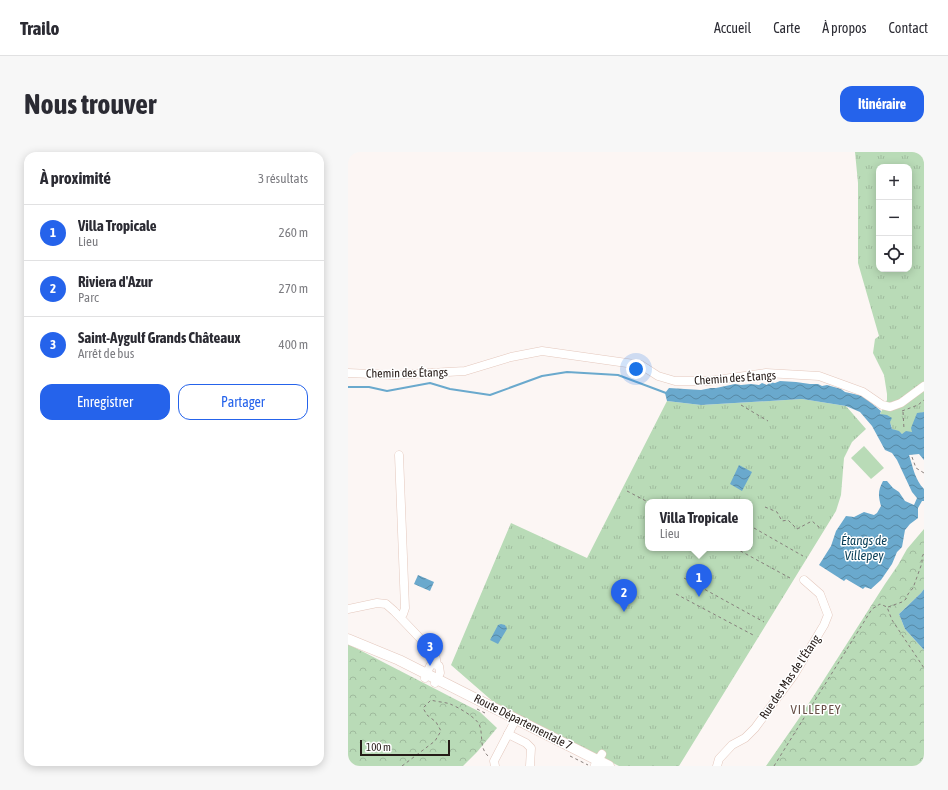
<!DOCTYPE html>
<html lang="fr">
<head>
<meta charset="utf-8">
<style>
	:root { --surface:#fff; --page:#f7f7f7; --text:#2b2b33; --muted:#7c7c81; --line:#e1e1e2; --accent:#2563eb }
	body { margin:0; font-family:"Asap Condensed",sans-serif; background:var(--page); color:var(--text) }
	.controls { position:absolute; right:12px; top:12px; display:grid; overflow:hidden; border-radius:8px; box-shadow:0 2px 10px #0003 }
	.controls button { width:36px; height:36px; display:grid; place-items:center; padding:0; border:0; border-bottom:1px solid var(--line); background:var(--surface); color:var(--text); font:20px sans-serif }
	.scale { position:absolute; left:12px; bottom:10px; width:90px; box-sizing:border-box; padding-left:4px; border:2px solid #251b17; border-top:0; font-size:11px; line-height:14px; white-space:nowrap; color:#251b17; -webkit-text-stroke:3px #fff; paint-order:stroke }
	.you { position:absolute; left:288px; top:217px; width:14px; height:14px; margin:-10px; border:3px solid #fff; border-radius:50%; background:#1a73e8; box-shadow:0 0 0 6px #1a73e833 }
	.badge { display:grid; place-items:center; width:26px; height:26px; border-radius:50%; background:var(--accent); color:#fff; font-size:13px; font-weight:700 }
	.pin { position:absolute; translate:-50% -33px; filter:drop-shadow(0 1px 2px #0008) }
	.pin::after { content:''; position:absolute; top:21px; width:14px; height:12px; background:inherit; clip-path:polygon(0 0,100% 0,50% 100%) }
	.popup { position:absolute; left:297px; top:347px; width:108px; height:52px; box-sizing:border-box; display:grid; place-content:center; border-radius:8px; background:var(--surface); filter:drop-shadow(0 1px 3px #0005); font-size:13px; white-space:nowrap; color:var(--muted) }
	.popup b { font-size:15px; color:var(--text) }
	.popup::after { content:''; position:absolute; left:50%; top:100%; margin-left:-8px; border:8px solid transparent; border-top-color:var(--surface) }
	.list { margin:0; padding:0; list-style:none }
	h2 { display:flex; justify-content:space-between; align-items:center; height:52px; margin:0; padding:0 16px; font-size:17px }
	h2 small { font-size:13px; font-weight:400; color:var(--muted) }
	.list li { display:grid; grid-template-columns:26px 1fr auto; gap:12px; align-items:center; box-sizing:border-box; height:56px; padding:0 16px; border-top:1px solid var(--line) }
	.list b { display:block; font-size:15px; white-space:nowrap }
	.list p { margin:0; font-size:13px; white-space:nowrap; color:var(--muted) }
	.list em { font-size:13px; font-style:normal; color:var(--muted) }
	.actions { display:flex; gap:8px; padding:12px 16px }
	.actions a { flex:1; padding:9px 0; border:1px solid var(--accent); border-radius:12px; text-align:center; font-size:14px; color:var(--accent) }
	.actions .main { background:var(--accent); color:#fff }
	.icon { flex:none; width:22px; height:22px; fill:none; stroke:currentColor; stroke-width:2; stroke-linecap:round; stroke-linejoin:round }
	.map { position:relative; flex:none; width:576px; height:614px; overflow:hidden; border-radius:12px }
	header { display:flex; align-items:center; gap:24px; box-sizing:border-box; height:56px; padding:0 20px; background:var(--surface); border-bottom:1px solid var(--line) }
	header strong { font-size:19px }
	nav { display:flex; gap:22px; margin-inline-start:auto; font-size:14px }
	.intro { display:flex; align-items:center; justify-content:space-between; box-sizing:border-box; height:96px; padding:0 24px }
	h1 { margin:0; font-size:28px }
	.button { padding:10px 18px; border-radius:12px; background:var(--accent); color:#fff; font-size:14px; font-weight:700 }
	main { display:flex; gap:24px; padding:0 24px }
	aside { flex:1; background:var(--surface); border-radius:12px; box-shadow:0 2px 10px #0003 }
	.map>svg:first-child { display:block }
	.grass { fill:url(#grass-tufts); fill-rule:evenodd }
	.forest { fill:url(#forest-crowns) }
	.garden { fill:#b9dbb7 }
	.water { fill:url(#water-waves) }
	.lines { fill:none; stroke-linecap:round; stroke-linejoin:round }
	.stream { stroke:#6aa9cd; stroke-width:2 }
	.minor-casing { stroke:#e4c8bd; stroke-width:9 }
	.major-casing { stroke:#e4c8bd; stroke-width:11 }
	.path { stroke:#867e7b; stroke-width:1; stroke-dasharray:3 3; stroke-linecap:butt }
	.minor { stroke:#fff; stroke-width:8 }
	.major { stroke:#fff; stroke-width:10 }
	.labels { text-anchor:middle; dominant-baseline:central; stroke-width:3; stroke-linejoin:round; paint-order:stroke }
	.street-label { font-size:12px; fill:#251b17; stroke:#fff }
	.water-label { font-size:13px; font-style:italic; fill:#083e57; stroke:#fff }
	.neighbourhood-label { font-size:13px; letter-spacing:1px; fill:#695148; stroke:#fff }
</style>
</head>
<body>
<header>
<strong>Trailo</strong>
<nav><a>Accueil</a><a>Carte</a><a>À propos</a><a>Contact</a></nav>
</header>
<div class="intro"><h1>Nous trouver</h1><a class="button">Itinéraire</a></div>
<main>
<aside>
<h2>À proximité<small>3 résultats</small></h2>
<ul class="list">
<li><span class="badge">1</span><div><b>Villa Tropicale</b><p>Lieu</p></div><em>260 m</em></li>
<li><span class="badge">2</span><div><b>Riviera d'Azur</b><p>Parc</p></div><em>270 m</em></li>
<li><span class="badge">3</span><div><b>Saint-Aygulf Grands Châteaux</b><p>Arrêt de bus</p></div><em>400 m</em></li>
</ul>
<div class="actions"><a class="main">Enregistrer</a><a>Partager</a></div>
</aside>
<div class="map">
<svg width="576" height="614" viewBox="0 0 576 614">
	<defs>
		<pattern id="grass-tufts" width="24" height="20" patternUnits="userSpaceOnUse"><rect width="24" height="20" fill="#b9dbb7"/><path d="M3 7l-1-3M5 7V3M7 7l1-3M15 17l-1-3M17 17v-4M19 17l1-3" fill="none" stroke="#9fbb9d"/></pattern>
		<pattern id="forest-crowns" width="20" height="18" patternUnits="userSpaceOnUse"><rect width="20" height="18" fill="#b9dbb7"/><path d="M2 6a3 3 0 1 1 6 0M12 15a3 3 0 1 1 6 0" fill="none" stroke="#9fbb9d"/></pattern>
		<pattern id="water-waves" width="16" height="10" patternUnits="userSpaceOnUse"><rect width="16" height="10" fill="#6aa9cd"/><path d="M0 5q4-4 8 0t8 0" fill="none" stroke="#5789a5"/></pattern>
	</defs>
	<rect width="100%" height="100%" fill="#fcf6f4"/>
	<g class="grass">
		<path d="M507,0h69v260l-7,2 -5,18 -10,2 -10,-5c-1,-7 -5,-12 -12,-15l7,-14v-6l-3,-19 -11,-22 2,-14 4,-3 -21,-73v-80zM531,15h30v102h-30z"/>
		<path d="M454,247l44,7 20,23 -14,13 -8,16 -3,37 -5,16 -157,255h-60l-122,-61 -46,-40 60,-142 76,35 80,-157 34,4zM300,350h102v46h-102z"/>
	</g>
	<g class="forest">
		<path d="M576,377v60l-3,4 -22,21 6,15 19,21v116h-158l36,-52 83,-130 13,-19 9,-16z"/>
		<path d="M0,492l132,68 17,16 -20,24 -14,14h-115z"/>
	</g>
	<path class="garden" d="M516,294l20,22 -13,11 -20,-21z"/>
	<g class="water">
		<path d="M432,229l16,1 14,2h8l4,2 5,-1 14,4 4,3 18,4 18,15 -1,3 7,1 5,3 -2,4 2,7 7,2 3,3 4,-3 6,1 -1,-4 6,-15 7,-1v48l-5,-6 -10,1c4,12 6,25 15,34v12h-2l-4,7v10l-8,6 -5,6 -3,17 -5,5 -5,12 -11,16 -10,9 -6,-2 -2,2 -17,-10 -2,2 -25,-16 12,-19 5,-15 10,-15 8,1 10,-5 10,3 3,-2 4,-7c-3,-10 -3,-16 2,-25h4l6,7 6,4 6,9 9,4 3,-7 -5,-6 -15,-32 -5,-7 -7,-3 -13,-24 -12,-14 -14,-6 -44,-7 -101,6 -34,-4 -2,-8 4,-5 32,2 10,-2h5l19,-4 6,1 10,-1 8,1 3,-2 5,2 2,-3 6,1z"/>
		<path d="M391,313l13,7 -10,19 -12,-7z"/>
		<path d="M70,423l16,7 -4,9 -16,-7z"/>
		<path d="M576,437v61l-19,-21 -6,-15 22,-21z"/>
		<path d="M153,472l4,1 2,4 -9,15 -8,-4 8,-15z"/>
	</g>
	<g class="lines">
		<path class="stream" d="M0,235h21l18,4 43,-8 20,6 40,6 52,-19 25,-4 51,3 48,18"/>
		<g class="minor-casing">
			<g id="minor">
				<path d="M0,221l47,2 70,-4 46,-14 31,-6 99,14 17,11 17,5h34l57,-8 53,3 44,16 19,13 8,2 11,-4 23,-17"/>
				<path d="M51,303l6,153 -2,6 -3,2"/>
				<path d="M0,457l29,-6 9,1 8,7 41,43 2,11"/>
				<path d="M77,526l5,-12 4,-2 5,2 1,7 -5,10"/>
				<path d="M160,582l18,9 5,5 -1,18"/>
				<path d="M247,613l7,-11"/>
				<path d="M147,614l-1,-5 22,-42"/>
				<path d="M369,614l2,-7 13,-14 13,-7 10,-10 39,-53 30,-50 4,-10 -8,-21 -16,-14"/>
			</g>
		</g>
		<g class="major-casing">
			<path id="major" d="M0,487l51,21 210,106"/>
		</g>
		<g class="path">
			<path d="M393,253l27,16"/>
			<path d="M554,259l16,-6 6,-5"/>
			<path d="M555,260l1,17"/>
			<path d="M564,305l4,11 8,5"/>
			<path d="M279,339l21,11"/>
			<path d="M417,355l12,5 5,9 6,-1 9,9 15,-8 8,7"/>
			<path d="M406,376l49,28"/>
			<path d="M387,396l55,30"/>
			<path d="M336,426l80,44"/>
			<path d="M328,442l79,42"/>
			<path d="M540,455l14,-5 4,-3 2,-5 5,-6 9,-25v-6l2,-4"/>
			<path d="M129,557l8,4"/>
			<path d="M222,604l18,9"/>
			<path d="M54,614l33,-25 6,-10 -5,-9 -9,-7 -4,-7 8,-8c6,2 14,2 19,4 8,3 25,13 29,20 5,11 -1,23 10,33"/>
			<path d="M426,614l98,-157 8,-5 7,3 5,13 32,48"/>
		</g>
		<use href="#minor" class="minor"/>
		<use href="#major" class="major"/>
	</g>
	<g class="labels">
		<g class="street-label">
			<text transform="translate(59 221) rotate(-1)">Chemin des Étangs</text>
			<text transform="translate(387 226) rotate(-4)">Chemin des Étangs</text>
			<text transform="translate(442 525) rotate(-56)">Rue des Mas de l'Étang</text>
			<text transform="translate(175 570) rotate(27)">Route Départementale 7</text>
		</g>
		<g class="water-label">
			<text x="516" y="388">Étangs de<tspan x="516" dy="15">Villepey</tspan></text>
		</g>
		<g class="neighbourhood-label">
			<text x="468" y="557">VILLEPEY</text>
		</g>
	</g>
</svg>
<div class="controls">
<button>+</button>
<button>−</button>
<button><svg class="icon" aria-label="locate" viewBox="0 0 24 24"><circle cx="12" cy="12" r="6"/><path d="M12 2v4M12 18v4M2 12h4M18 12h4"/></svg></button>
</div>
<div class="scale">100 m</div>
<div class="you"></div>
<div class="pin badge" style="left:351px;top:445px">1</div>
<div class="popup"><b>Villa Tropicale</b>Lieu</div>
<div class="pin badge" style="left:276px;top:460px">2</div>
<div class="pin badge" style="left:82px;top:514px">3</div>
</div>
</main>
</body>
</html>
